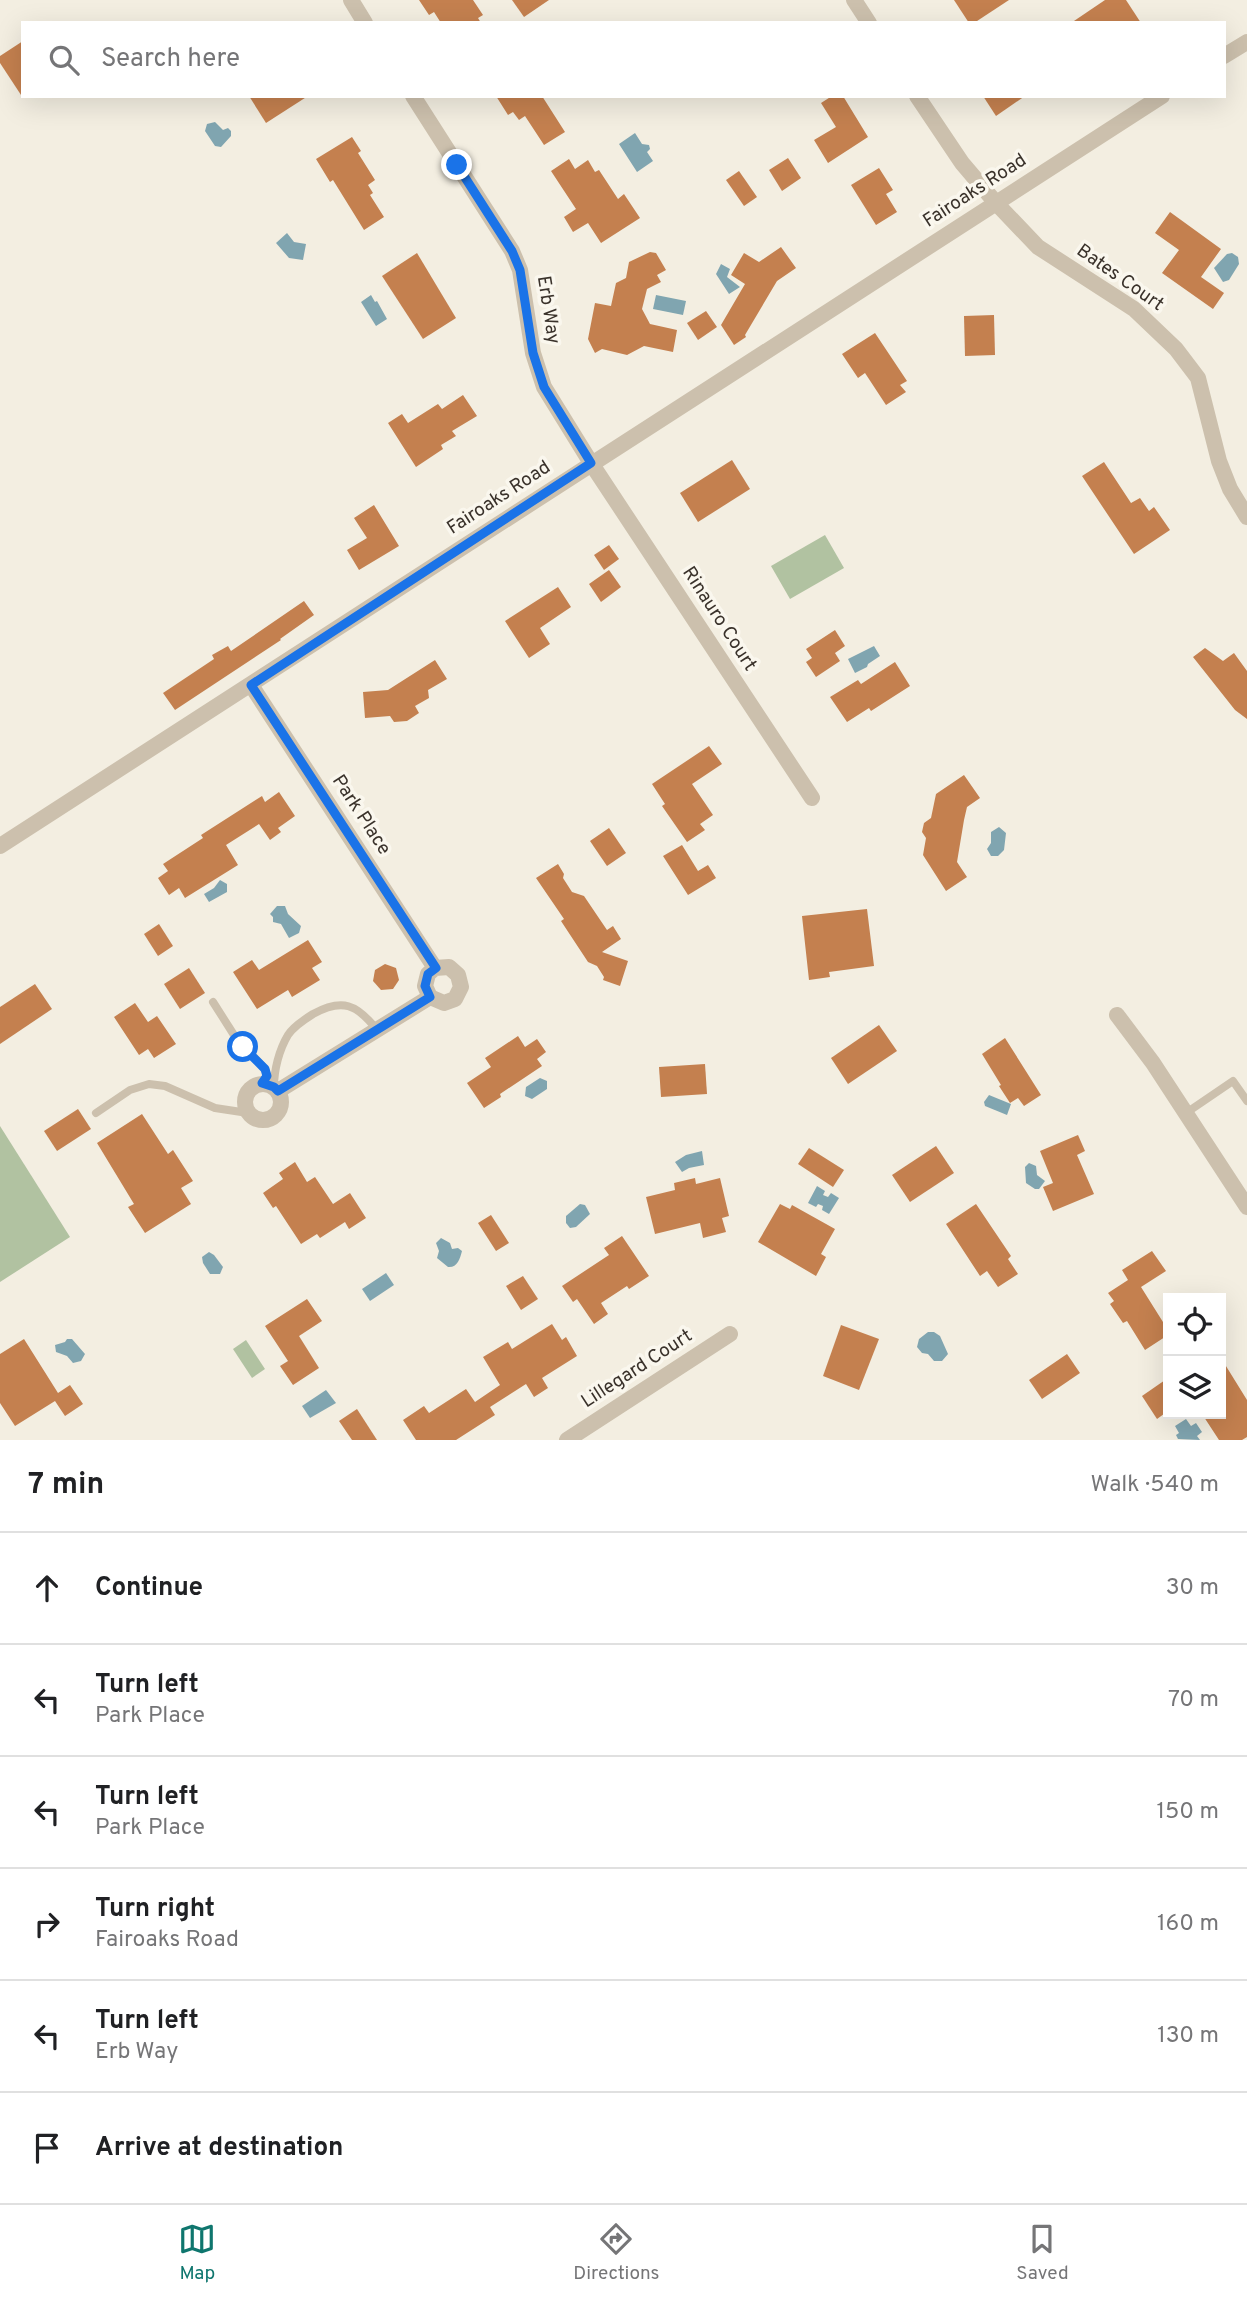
<!DOCTYPE html>
<html lang="en">
<head>
<meta charset="utf-8">
<style>
	:root { --surface:#fff; --page:#f6f6f6; --text:#202124; --muted:#757577; --line:#e0e0e0; --accent:#0f766e }
	body { margin:0; font-family:Overpass,sans-serif; background:var(--page); color:var(--text) }
	.controls { position:absolute; right:21px; bottom:21px; display:grid; overflow:hidden; border-radius:0px; box-shadow:0 7px 28px #0002 }
	.controls button { width:63px; height:63px; display:grid; place-items:center; padding:0; border:0; border-bottom:2px solid var(--line); background:var(--surface); color:var(--text); font:35px sans-serif }
	.stop { position:absolute; width:21px; height:21px; margin:-16px; border:5px solid #1a73e8; border-radius:50%; background:#fff }
	.stop.end { background:#1a73e8; border-color:#fff; box-shadow:0 2px 7px #0008 }
	.list { margin:0; padding:0; list-style:none }
	h2 { display:flex; justify-content:space-between; align-items:center; height:91px; margin:0; padding:0 28px; font-size:30px }
	h2 small { font-size:23px; font-weight:400; color:var(--muted) }
	.list li { display:grid; grid-template-columns:46px 1fr auto; gap:21px; align-items:center; box-sizing:border-box; height:112px; padding:0 28px; border-top:2px solid var(--line) }
	.list b { display:block; font-size:26px; white-space:nowrap }
	.list p { margin:0; font-size:23px; white-space:nowrap; color:var(--muted) }
	.list em { font-size:23px; font-style:normal; color:var(--muted) }
	.icon { flex:none; width:38px; height:38px; fill:none; stroke:currentColor; stroke-width:2; stroke-linecap:round; stroke-linejoin:round }
	.map { position:relative; flex:none; width:1247px; height:1440px; overflow:hidden }
	.search { position:absolute; background:var(--surface); box-shadow:0 7px 28px #0002; left:21px; right:21px; top:21px; height:77px; display:flex; align-items:center; gap:18px; box-sizing:border-box; padding:0 24px; border-radius:0px; color:var(--muted); font-size:26px }
	.sheet { height:763px; background:var(--surface) }
	nav { display:flex; justify-content:space-around; align-items:center; box-sizing:border-box; height:98px; border-top:2px solid var(--line); background:var(--surface); font-size:19px; color:var(--muted) }
	nav a { display:grid; justify-items:center; gap:4px }
	nav .on { color:var(--accent) }
	.map>svg:first-child { display:block }
	.green { fill:#b1c2a1 }
	.water { fill:#80a5b0 }
	.building { fill:#c4804f }
	.lines { fill:none; stroke-linecap:round; stroke-linejoin:round }
	.service { stroke:#ccc0ad; stroke-width:8 }
	.minor { stroke:#ccc0ad; stroke-width:16 }
	.route { stroke:#1a73e8; stroke-width:9 }
	.labels { text-anchor:middle; dominant-baseline:central; stroke-width:7; stroke-linejoin:round; paint-order:stroke }
	.street-label { font-size:19px; fill:#3a322b; stroke:#faf7ee }
</style>
</head>
<body>
<div class="map">
<svg width="1247" height="1440" viewBox="0 0 1247 1440">
	<rect width="100%" height="100%" fill="#f3eee1"/>
	<g class="green">
		<path d="M825,535l19,33 -54,31 -19,-33z"/>
		<path d="M0,1126l70,111 -70,45z"/>
		<path d="M246,1340l19,29 -13,9 -19,-29z"/>
	</g>
	<g class="water">
		<path d="M215,122l8,8 5,-2 3,3v5l-10,11 -6,-1 -10,-15 2,-7z"/>
		<path d="M635,133l7,11 7,1 1,4 -3,3 6,9 -16,11 -18,-28z"/>
		<path d="M287,233l7,9 12,2 -3,16 -14,-2 -13,-15z"/>
		<path d="M1232,253l6,4 1,7 -10,16 -6,2 -9,-14 13,-14z"/>
		<path d="M721,264l9,5 -3,8 13,10 -11,7 -13,-20z"/>
		<path d="M371,295l4,7 2,-1 10,18 -11,7 -15,-24z"/>
		<path d="M656,295l30,6 -3,14 -30,-6z"/>
		<path d="M874,646l6,10 -12,8 -1,3 -12,6 -7,-14z"/>
		<path d="M999,827l7,6 -2,17 -6,6h-7l-4,-7 4,-6v-11z"/>
		<path d="M220,880l7,4v8l-18,10 -5,-8 10,-6z"/>
		<path d="M277,906h8l3,8 13,12 -2,7 -10,5 -8,-14 -8,-2v-5l-3,-3z"/>
		<path d="M540,1078l7,3v8l-15,10 -7,-3 1,-9z"/>
		<path d="M989,1095l22,9 -4,11 -22,-9 -1,-4z"/>
		<path d="M702,1151l2,14 -15,3 -7,4 -7,-10 11,-7z"/>
		<path d="M1029,1163l7,3 1,9 8,6 -6,8h-4l-9,-6 -1,-16z"/>
		<path d="M817,1186l8,5 -2,4 5,2 3,-4 8,5 -10,16 -7,-4 1,-4 -5,-2 -2,3 -8,-4z"/>
		<path d="M580,1204l5,1 5,9 -14,13 -6,1 -4,-5v-7z"/>
		<path d="M441,1238l9,5 2,6 6,-1 4,3c-2,8 -5,17 -14,16l-11,-9 2,-7 -3,-8z"/>
		<path d="M209,1252l5,3 9,12 -3,7h-10l-7,-11 -1,-6z"/>
		<path d="M386,1273l8,12 -24,16 -8,-12z"/>
		<path d="M928,1332h6l6,4 8,18 -6,7h-8l-6,-7 -6,-1 -5,-6 2,-8z"/>
		<path d="M67,1339h5l13,15 -4,7 -8,2 -6,-7 -11,-4 -1,-7 10,-3z"/>
		<path d="M326,1390l10,13 -26,15 -8,-12z"/>
		<path d="M1186,1419l5,7 5,-3 6,9 -5,4 3,4 -22,-1 -2,-4 3,-2 -4,-7z"/>
	</g>
	<g class="building">
		<path d="M419,0h54l10,15 -5,3 3,5h-40l-7,-11 -5,3z"/>
		<path d="M512,0h37l-25,17z"/>
		<path d="M954,0h55l-35,23h-5z"/>
		<path d="M1105,0h21l15,23h-70z"/>
		<path d="M23,41v57l-23,-35v-7z"/>
		<path d="M249,96h59l-42,27z"/>
		<path d="M496,96h46l23,36 -21,13 -19,-29 -6,4 -6,-8 -5,3z"/>
		<path d="M832,96h11l25,41 -40,26 -14,-23 22,-13 -15,-24z"/>
		<path d="M983,96h42l-29,20z"/>
		<path d="M352,137l9,14 -3,2 17,27 -7,5 5,8 -3,2 14,22 -20,13 -31,-50 -3,2 -14,-23z"/>
		<path d="M788,158l13,20 -19,13 -13,-21z"/>
		<path d="M569,159l6,10 13,-9 7,12 4,-2 19,29 6,-5 16,24 -39,25 -13,-20 -15,9 -9,-15 12,-8 -25,-38z"/>
		<path d="M879,168l14,22 -7,4 11,18 -21,13 -25,-40z"/>
		<path d="M739,171l18,26 -13,9 -18,-26z"/>
		<path d="M1170,212l51,37 -20,28 23,16 -11,16 -51,-36 17,-23 -24,-17z"/>
		<path d="M781,247l15,21 -19,13 -32,54 1,2 -12,8 -13,-20 24,-41 -14,-9 13,-22 15,9z"/>
		<path d="M650,252l6,1 10,17 -9,5 4,7 -14,7 -5,20 8,15 27,6 -4,22 -29,-6 -17,9 -25,-6 -7,4 -7,-14 7,-36 16,3 5,-23 10,-5 3,-16z"/>
		<path d="M417,253l39,65 -33,21 -41,-63z"/>
		<path d="M706,311l11,16 -19,13 -11,-17z"/>
		<path d="M994,315l1,40 -30,1 -1,-40z"/>
		<path d="M875,333l32,48 -7,4 6,7 -20,13 -21,-32 -7,5 -16,-24z"/>
		<path d="M463,395l14,21 -25,15 4,5 -15,9 2,4 -27,18 -28,-44 14,-9 6,9 30,-19 4,5z"/>
		<path d="M732,460l18,29 -52,33 -18,-29z"/>
		<path d="M1104,462l27,41 9,-5 9,13 5,-4 16,23 -36,24 -52,-78z"/>
		<path d="M374,505l25,41 -40,24 -12,-20 20,-12 -13,-20z"/>
		<path d="M609,545l10,14 -15,11 -10,-15z"/>
		<path d="M609,570l12,17 -20,15 -12,-18z"/>
		<path d="M558,587l13,20 -31,21 10,16 -21,14 -24,-37z"/>
		<path d="M304,601l10,14 -34,24 1,1 -106,70 -12,-17 51,-34 -2,-4 16,-9 3,5z"/>
		<path d="M835,630l10,16 -10,7 5,8 -24,16 -10,-15 6,-4 -6,-9z"/>
		<path d="M1205,648l18,13 11,-8 13,18v48l-12,-9 -42,-53z"/>
		<path d="M435,660l12,19 -19,11 1,8 -14,8 4,7 -12,8 -13,1 -4,-6 -25,2 -2,-26 25,-2z"/>
		<path d="M895,662l15,24 -39,25 -2,-3 -22,14 -17,-25 28,-17 3,4z"/>
		<path d="M709,746l13,18 -30,20 21,31 -13,9 5,6 -18,12 -25,-36 3,-2 -13,-20z"/>
		<path d="M964,775l16,23 -13,9 -3,13 -7,42 10,15 -21,14 -23,-36 3,-17 -4,-6 2,-9 7,-5 5,-24z"/>
		<path d="M279,792l16,24 -17,12 3,4 -11,8 -11,-16 -33,21 12,20 -53,33 -6,-10 -10,7 -11,-17 10,-7 -5,-7 40,-26 -2,-3 61,-39 3,6z"/>
		<path d="M609,828l17,25 -19,13 -17,-25z"/>
		<path d="M682,845l16,26 10,-6 8,13 -28,17 -25,-39z"/>
		<path d="M558,864l6,10 -1,4 9,14 12,4 23,34 6,-4 8,13 -19,13 26,9 -8,25 -17,-6 1,-3 -7,-11 -9,-4 -27,-41 3,-2 -28,-41z"/>
		<path d="M867,909l7,57 -45,6 1,5 -21,3 -7,-64z"/>
		<path d="M159,924l14,22 -15,10 -14,-22z"/>
		<path d="M308,940l14,22 -10,6 8,12 -28,17 -4,-7 -31,19 -24,-37 19,-12 7,10z"/>
		<path d="M385,964l11,4 3,12 -6,9 -12,1 -8,-9 2,-11z"/>
		<path d="M189,968l16,25 -25,16 -16,-25z"/>
		<path d="M35,984l17,25 -52,35v-37z"/>
		<path d="M135,1003l13,19 9,-6 19,28 -22,14 -6,-9 -9,6 -25,-38z"/>
		<path d="M879,1025l18,26 -49,33 -17,-26z"/>
		<path d="M518,1036l7,11 12,-8 9,13 -9,7 5,7 -42,28 1,3 -17,11 -17,-25 24,-16 -6,-9z"/>
		<path d="M1005,1038l36,57 -17,11 -6,-8 -8,5 -11,-17 2,-1 -19,-31z"/>
		<path d="M705,1064l2,30 -46,3 -2,-30z"/>
		<path d="M78,1109l13,20 -34,22 -13,-20z"/>
		<path d="M142,1114l26,40 5,-4 20,31 -12,7 10,16 -46,29 -17,-26 6,-3 -37,-61z"/>
		<path d="M1078,1135l7,16 -8,4 17,39 -41,17 -10,-24 10,-4 -13,-32z"/>
		<path d="M936,1146l18,27 -44,29 -18,-27z"/>
		<path d="M809,1148l35,22 -11,17 -35,-23z"/>
		<path d="M295,1162l12,20 8,-5 18,27 17,-11 16,25 -17,11 -4,-7 -25,16 -3,-4 -16,10 -25,-38 -3,2 -10,-15 20,-14 -4,-6z"/>
		<path d="M695,1178l1,6 24,-6 9,38 -7,2 4,14 -23,6 -3,-15 -45,11 -9,-37 29,-7 -1,-7z"/>
		<path d="M780,1204l10,5 2,-4 43,24 -14,25 5,3 -10,19 -58,-34z"/>
		<path d="M976,1204l35,52 -3,3 10,15 -20,13 -11,-16 -7,5 -34,-52z"/>
		<path d="M491,1215l18,28 -13,8 -18,-28z"/>
		<path d="M622,1236l27,40 -20,13 -2,-3 -26,17 7,11 -14,10 -17,-25 -4,3 -11,-16 47,-31 -5,-7z"/>
		<path d="M1152,1251l14,20 -25,16 27,43v5l-23,15 -18,-29 -4,2 -13,-19 4,-3 -6,-8 20,-13 -6,-10z"/>
		<path d="M523,1276l15,23 -17,11 -15,-24z"/>
		<path d="M307,1299l15,22 -23,15 20,32 -26,17 -13,-19 8,-5 -23,-35z"/>
		<path d="M552,1324l10,16 4,-3 11,19 -35,22 6,10 -14,9 -8,-13 -36,23 5,8 -39,25h-40l-13,-20 21,-14 5,7 37,-24 9,13 25,-17 -17,-28 25,-15 4,7z"/>
		<path d="M841,1325l38,14 -20,51 -36,-14z"/>
		<path d="M24,1339l34,54 12,-8 13,19 -18,12 -10,-15 -40,25 -15,-23v-49z"/>
		<path d="M1067,1354l13,19 -38,26 -13,-19z"/>
		<path d="M1221,1358l26,42v37l-5,3h-23l-17,-26h19z"/>
		<path d="M1168,1378v33l-11,8 -15,-23z"/>
		<path d="M357,1409l20,31h-25l-13,-19z"/>
	</g>
	<g class="lines">
		<g class="service">
			<path d="M213,1002l21,33 31,34 2,7 -5,7"/>
			<path d="M274,1087c0,-17 5,-37 14,-52 5,-8 17,-16 25,-21 29,-16 44,-10 64,16"/>
			<path d="M96,1113l34,-23 19,-6 16,2 50,22 33,5"/>
			<path d="M1186,1113l47,-32 14,20"/>
		</g>
		<g class="minor">
			<path d="M351,0l14,23"/>
			<path d="M854,0l15,23"/>
			<path d="M1224,56l23,-14"/>
			<path d="M413,96l99,155 8,19 13,83 11,34 47,76 221,335"/>
			<path d="M917,96l45,67 34,40 42,44 96,62 42,40 22,29 21,83 11,28 17,28"/>
			<path d="M251,685l184,283 14,-1 9,8 3,12 -6,12 -11,4 -14,-6 -5,-11 3,-12 7,-6"/>
			<path d="M0,846l1162,-750"/>
			<path d="M1117,1015l36,48 94,144"/>
			<circle cx="263" cy="1102" r="18"/>
			<path d="M278,1091l152,-94"/>
			<path d="M567,1440l163,-106"/>
		</g>
	</g>
	<g class="lines">
		<path class="route" d="M243,1047l22,22 2,7 -5,7 12,4 4,4 152,-94 -5,-11 3,-12 8,-6 -185,-283 340,-222 -47,-76 -11,-34 -13,-83 -8,-19 -55,-86"/>
	</g>
	<g class="labels">
		<g class="street-label">
			<text transform="translate(975 191) rotate(-33)">Fairoaks Road</text>
			<text transform="translate(1120 278) rotate(35)">Bates Court</text>
			<text transform="translate(548 310) rotate(81)">Erb Way</text>
			<text transform="translate(499 498) rotate(-33)">Fairoaks Road</text>
			<text transform="translate(719 619) rotate(57)">Rinauro Court</text>
			<text transform="translate(361 815) rotate(57)">Park Place</text>
			<text transform="translate(637 1369) rotate(-33)">Lillegard Court</text>
		</g>
	</g>
</svg>
<div class="controls">
<button><svg class="icon" aria-label="locate" viewBox="0 0 24 24"><circle cx="12" cy="12" r="6"/><path d="M12 2v4M12 18v4M2 12h4M18 12h4"/></svg></button>
<button><svg class="icon" aria-label="layers" viewBox="0 0 24 24"><path d="M12 4l9 5-9 5-9-5zM3 14l9 5 9-5"/></svg></button>
</div>
<div class="stop" style="left:243px;top:1047px"></div>
<div class="stop end" style="left:457px;top:165px"></div>
<div class="search"><svg class="icon" aria-label="search" viewBox="0 0 24 24"><circle cx="10" cy="10" r="6"/><path d="M15 15l6 6"/></svg>Search here</div>
</div>
<section class="sheet">
<h2>7 min<small>Walk · 540 m</small></h2>
<ul class="list">
<li><svg class="icon" aria-label="ahead" viewBox="0 0 24 24"><path d="M12 20V5M6 11l6-6 6 6"/></svg><div><b>Continue</b></div><em>30 m</em></li>
<li><svg class="icon" aria-label="left" viewBox="0 0 24 24"><path d="M17 20v-9H6M10 6l-5 5 5 5"/></svg><div><b>Turn left</b><p>Park Place</p></div><em>70 m</em></li>
<li><svg class="icon" aria-label="left" viewBox="0 0 24 24"><path d="M17 20v-9H6M10 6l-5 5 5 5"/></svg><div><b>Turn left</b><p>Park Place</p></div><em>150 m</em></li>
<li><svg class="icon" aria-label="right" viewBox="0 0 24 24"><path d="M7 20v-9h11M14 6l5 5-5 5"/></svg><div><b>Turn right</b><p>Fairoaks Road</p></div><em>160 m</em></li>
<li><svg class="icon" aria-label="left" viewBox="0 0 24 24"><path d="M17 20v-9H6M10 6l-5 5 5 5"/></svg><div><b>Turn left</b><p>Erb Way</p></div><em>130 m</em></li>
<li><svg class="icon" aria-label="arrive" viewBox="0 0 24 24"><path d="M6 21V4h12l-3 4 3 4H6"/></svg><div><b>Arrive at destination</b></div></li>
</ul>
</section>
<nav>
<a class="on"><svg class="icon" aria-label="map" viewBox="0 0 24 24"><path d="M3 6l6-2 6 2 6-2v14l-6 2-6-2-6 2zM9 4v14M15 6v14"/></svg>Map</a>
<a><svg class="icon" aria-label="directions" viewBox="0 0 24 24"><path d="M12 3l9 9-9 9-9-9zM9 14v-3h6M13 9l2 2-2 2"/></svg>Directions</a>
<a><svg class="icon" aria-label="saved" viewBox="0 0 24 24"><path d="M7 4h10v16l-5-4-5 4z"/></svg>Saved</a>
</nav>
</body>
</html>
